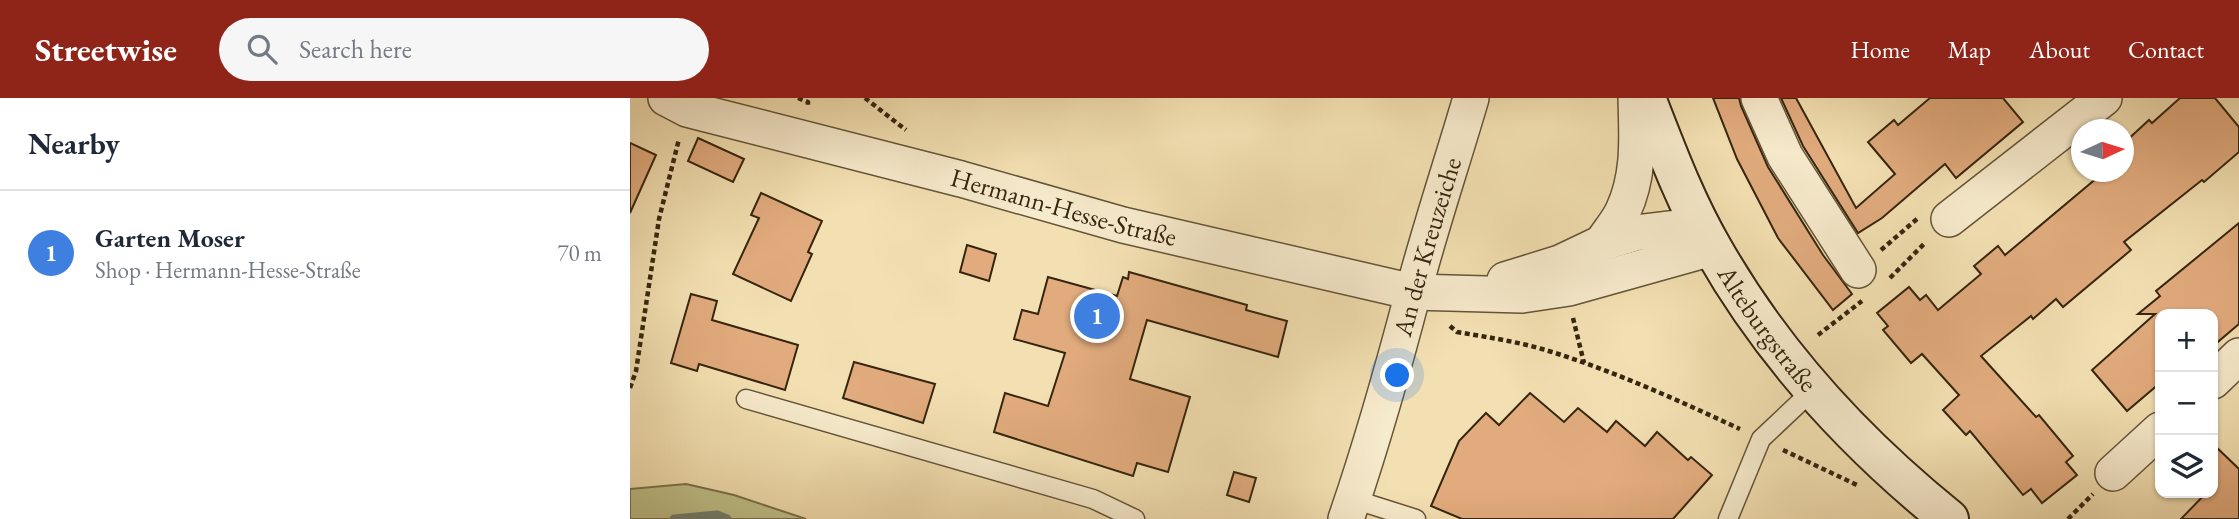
<!DOCTYPE html>
<html lang="en">
<head>
<meta charset="utf-8">
<style>
	:root { --surface:#fff; --page:#f6f6f7; --text:#1f2937; --muted:#747a83; --line:#e0e1e3; --accent:#8f2418 }
	body { margin:0; font-family:"EB Garamond",serif; background:var(--page); color:var(--text) }
	.controls { position:absolute; right:21px; bottom:21px; display:grid; overflow:hidden; border-radius:14px; box-shadow:0 2px 5px #0004 }
	.controls button { width:63px; height:63px; display:grid; place-items:center; padding:0; border:0; border-bottom:2px solid var(--line); background:var(--surface); color:var(--text); font:35px sans-serif }
	.compass { position:absolute; left:1441px; top:21px; width:63px; height:63px; border-radius:50%; background:var(--surface); box-shadow:0 2px 5px #0004; rotate:86deg }
	.you { position:absolute; left:768px; top:278px; width:24px; height:24px; margin:-18px; border:5px solid #fff; border-radius:50%; background:#1a73e8; box-shadow:0 0 0 10px #1a73e833 }
	.badge { display:grid; place-items:center; width:46px; height:46px; border-radius:50%; background:var(--accent); color:#fff; font-size:23px; font-weight:700 }
	.pin { position:absolute; translate:-50% -50%; border:4px solid #fff; box-shadow:0 2px 7px #0006 }
	.list { margin:0; padding:0; list-style:none }
	h2 { display:flex; justify-content:space-between; align-items:center; height:91px; margin:0; padding:0 28px; font-size:30px }
	h2 small { font-size:23px; font-weight:400; color:var(--muted) }
	.list li { display:grid; grid-template-columns:46px 1fr auto; gap:21px; align-items:center; box-sizing:border-box; height:126px; padding:0 28px; border-top:2px solid var(--line) }
	.list b { display:block; font-size:26px; white-space:nowrap }
	.list p { margin:0; font-size:23px; white-space:nowrap; color:var(--muted) }
	.list em { font-size:23px; font-style:normal; color:var(--muted) }
	.icon { flex:none; width:38px; height:38px; fill:none; stroke:currentColor; stroke-width:2; stroke-linecap:round; stroke-linejoin:round }
	.map { position:relative; flex:none; width:1609px; height:421px; overflow:hidden }
	header { display:flex; align-items:center; gap:42px; box-sizing:border-box; height:98px; padding:0 35px; background:var(--accent); color:#fff }
	header strong { font-size:33px }
	nav { display:flex; gap:38px; margin-inline-start:auto; font-size:24px }
	.search { width:490px; height:63px; background:var(--page); display:flex; align-items:center; gap:18px; box-sizing:border-box; padding:0 24px; border-radius:38px; color:var(--muted); font-size:26px }
	main { display:flex }
	aside { flex:1; background:var(--surface) }
	.map>svg:first-child { display:block }
	.green { fill:#c0c189; stroke:#7a734c; stroke-width:2 }
	.lines { fill:none; stroke-linecap:round; stroke-linejoin:round }
	.stream { stroke:#738071; stroke-width:9 }
	.building { fill:#e1ab7d; stroke:#35250f; stroke-width:2 }
	.service-casing { stroke:#645438; stroke-width:21 }
	.minor-casing { stroke:#645438; stroke-width:38 }
	.secondary-casing { stroke:#35250f; stroke-width:42 }
	.path { stroke:#35250f; stroke-width:4.5; stroke-dasharray:5 3.5; stroke-linecap:butt }
	.service { stroke:#f7ebcd; stroke-width:18 }
	.minor { stroke:#f7ebcd; stroke-width:35 }
	.secondary { stroke:#f7ebcd; stroke-width:38 }
	.labels { text-anchor:middle; dominant-baseline:central; stroke-width:5; stroke-linejoin:round; paint-order:stroke }
	.street-label { font-size:26px; fill:#35250f; stroke:#f7ebcd }
</style>
</head>
<body>
<header>
<strong>Streetwise</strong>
<div class="search"><svg class="icon" aria-label="search" viewBox="0 0 24 24"><circle cx="10" cy="10" r="6"/><path d="M15 15l6 6"/></svg>Search here</div>
<nav><a>Home</a><a>Map</a><a>About</a><a>Contact</a></nav>
</header>
<main>
<aside>
<h2>Nearby<small></small></h2>
<ul class="list">
<li><span class="badge" style="background:#3f7fe0">1</span><div><b>Garten Moser</b><p>Shop · Hermann-Hesse-Straße</p></div><em>70 m</em></li>
</ul>
</aside>
<div class="map">
<svg width="1609" height="421" viewBox="0 0 1609 421">
	<rect width="100%" height="100%" fill="#f3e0b2"/>
	<filter id="stains"><feTurbulence type="fractalNoise" baseFrequency=".00286" numOctaves="4"/><feColorMatrix values="0 0 0 0 .2 0 0 0 0 .09 0 0 0 0 .02 0 0 0 .5 -.17"/></filter>
	<radialGradient id="worn" r=".72"><stop offset=".6" stop-color="#630" stop-opacity="0"/><stop offset="1" stop-color="#630" stop-opacity=".3"/></radialGradient>
	<path class="green" d="M56,386l48,11 72,24h-176v-30z"/>
	<g class="lines">
		<path class="stream" d="M44,421l43,-4 10,4"/>
	</g>
	<g class="building">
		<path d="M1083,0h26l2,8 27,61 55,88 29,39 -19,16 -55,-72 -41,-79z"/>
		<path d="M1151,0h15l60,110 39,-34 -27,-32 26,-22 4,5 32,-27h73l20,24 -67,56 -11,-14 -63,54 -24,15 -55,-87z"/>
		<path d="M1550,0h35l24,29v25l-35,30 -2,-2 -78,62 7,8 -68,57 -7,-8 -23,20 -2,-3 -50,40 55,61 3,-2 34,41 -7,6 11,13 -35,28 -11,-14 -8,6 -53,-64 -4,4 -23,-25 16,-15 -37,-41 -11,9 -28,-33 5,-4 -11,-13 32,-26 11,13 6,-5 12,15 43,-36 -7,-8 24,-20 7,9 99,-83h20v-29l25,-23 3,3z"/>
		<path d="M68,40l46,21 -11,23 -45,-21z"/>
		<path d="M0,45l26,12 -26,58z"/>
		<path d="M131,95l61,28 -14,31 4,2 -21,47 -58,-27 26,-56 -8,-3z"/>
		<path d="M1609,125v101l-26,22v-32h-53v69l-33,28 -35,-41 63,-56h-17l22,-18 -4,-5z"/>
		<path d="M337,147l29,9 -7,27 -29,-9z"/>
		<path d="M499,174l118,33 -1,5 41,11 -9,36 -131,-37 -17,59 60,18 -22,75 -31,-9 -4,13 -139,-44 11,-39 43,13 17,-53 -51,-14 8,-29 16,4 10,-37 69,19 6,-19 5,2z"/>
		<path d="M61,196l26,7 -5,19 86,25 -13,45 -86,-26 -2,7 -26,-8z"/>
		<path d="M224,264l81,22 -12,39 -80,-25z"/>
		<path d="M900,295l34,29 14,-14 29,24 9,-11 29,25 12,-14 31,28 3,-3 21,18 -39,44h-211l-31,-13 28,-65 27,-28 13,12z"/>
		<path d="M1583,346l26,25v50h-58l25,-26h7z"/>
		<path d="M604,374l22,6 -7,24 -22,-7z"/>
	</g>
	<g class="lines">
		<g class="service-casing">
			<g id="service">
				<path d="M116,301l347,100 42,20"/>
				<path d="M723,401l63,20"/>
				<path d="M1098,421l33,-80 53,-50"/>
			</g>
		</g>
		<g class="minor-casing">
			<g id="minor">
				<path id="s1" d="M36,0l21,11 274,70 162,46 290,67 109,3 47,-7 143,-40"/>
				<path d="M1129,0l26,58 73,114"/>
				<path d="M1319,121l155,-121"/>
				<path d="M972,145c7,-11 16,-21 21,-32 17,-36 14,-74 13,-113"/>
				<path d="M875,182l55,-17 42,-20 33,-10 66,-8"/>
				<path d="M1583,283l26,-25"/>
				<path d="M1483,375l47,-43"/>
				<path id="s2" d="M716,421c26,-75 47,-150 67,-226 17,-65 39,-130 58,-195"/>
			</g>
		</g>
		<g class="secondary-casing">
			<g id="secondary">
				<path id="s3" d="M1016,0c20,51 39,103 67,151 59,104 143,195 236,270"/>
			</g>
		</g>
		<g class="path">
			<path d="M168,0l10,4v6"/>
			<path d="M235,0l41,32"/>
			<path d="M1251,152l36,-31"/>
			<path d="M1260,180l36,-36"/>
			<path d="M943,220l11,45"/>
			<path d="M820,228l7,6c29,5 57,9 85,17 68,20 133,50 198,80"/>
			<path d="M1188,237l44,-34"/>
			<path d="M0,290l6,-17 23,-152 20,-80"/>
			<path d="M1153,352l74,35"/>
			<path d="M1438,421l25,-25"/>
		</g>
		<use href="#service" class="service"/>
		<use href="#minor" class="minor"/>
		<use href="#secondary" class="secondary"/>
	</g>
	<g class="labels">
		<g class="street-label">
			<text stroke="none"><textPath href="#s1" startOffset="413">Hermann-Hesse-Straße</textPath></text>
			<text stroke="none"><textPath href="#s2" startOffset="284">An der Kreuzeiche</textPath></text>
			<text stroke="none"><textPath href="#s3" startOffset="262">Alteburgstraße</textPath></text>
		</g>
	</g>
	<rect width="100%" height="100%" filter="url(#stains)"/>
	<rect width="100%" height="100%" fill="url(#worn)"/>
</svg>
<div class="controls">
<button>+</button>
<button>−</button>
<button><svg class="icon" aria-label="layers" viewBox="0 0 24 24"><path d="M12 4l9 5-9 5-9-5zM3 14l9 5 9-5"/></svg></button>
</div>
<svg class="compass" viewBox="-18 -18 36 36"><path d="M0-13l5 13h-10z" fill="#e53935"/><path d="M0 13l5-13h-10z" fill="#747a83"/></svg>
<div class="you"></div>
<div class="pin badge" style="left:467px;top:218px;background:#3f7fe0">1</div>
</div>
</main>
</body>
</html>
